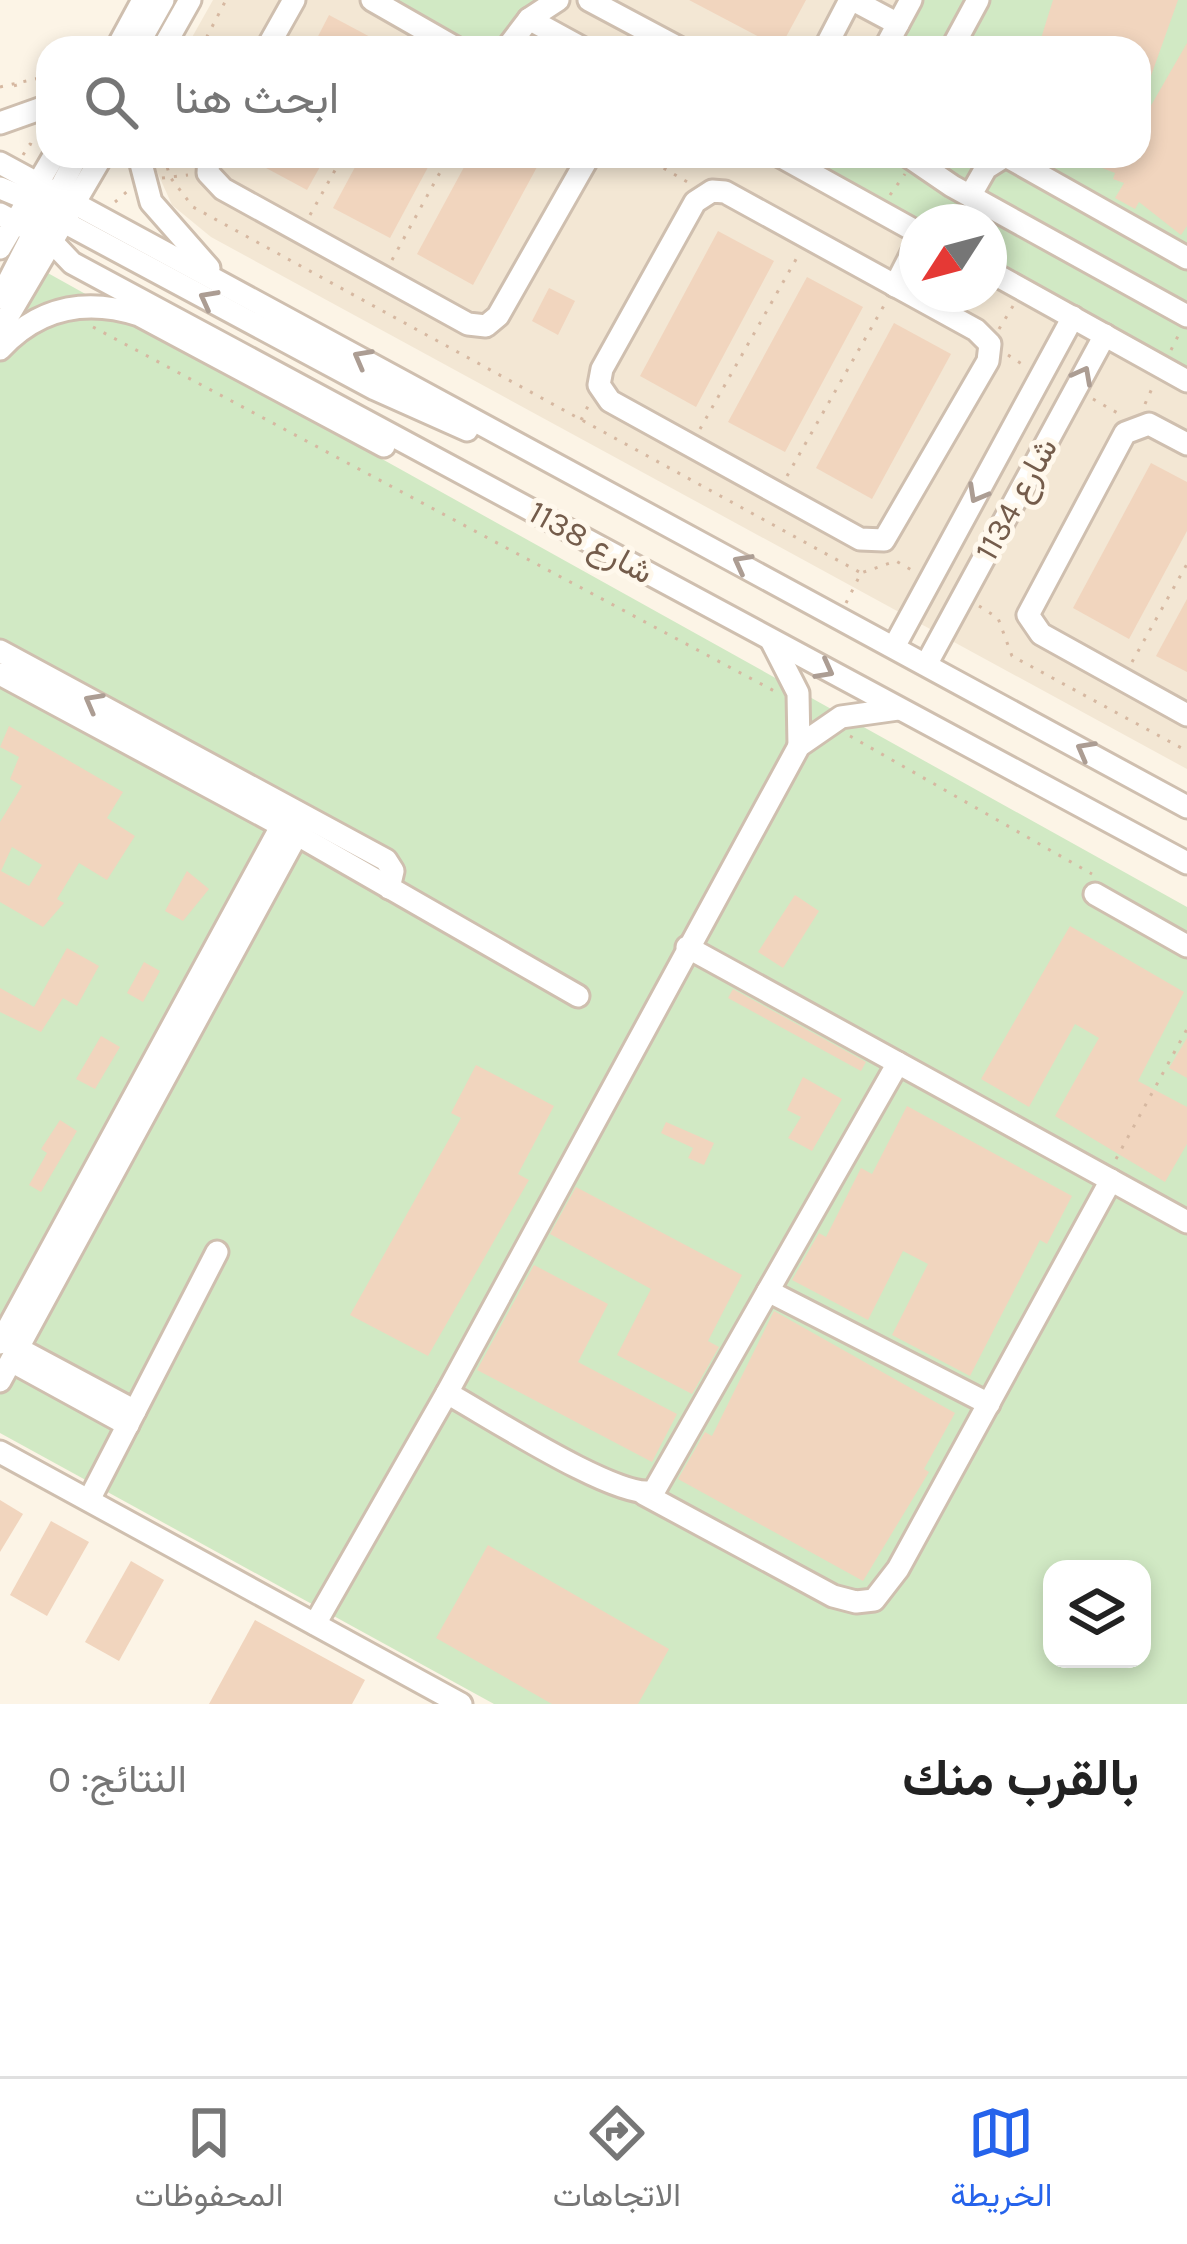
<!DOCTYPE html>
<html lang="ar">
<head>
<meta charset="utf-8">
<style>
	:root { --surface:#fff; --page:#f6f6f6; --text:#222; --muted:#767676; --line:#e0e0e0; --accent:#2563eb }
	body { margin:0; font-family:Karla,Vazirmatn,sans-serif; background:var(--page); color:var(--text); direction:rtl }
	.controls { position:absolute; right:36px; bottom:36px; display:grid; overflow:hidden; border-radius:24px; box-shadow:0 6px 18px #0003 }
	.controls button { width:108px; height:108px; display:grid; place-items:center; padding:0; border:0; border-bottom:3px solid var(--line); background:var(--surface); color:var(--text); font:60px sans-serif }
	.compass { position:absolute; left:899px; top:204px; width:108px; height:108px; border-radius:50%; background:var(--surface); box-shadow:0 6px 18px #0003; rotate:234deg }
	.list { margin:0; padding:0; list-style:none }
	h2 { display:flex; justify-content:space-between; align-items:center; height:156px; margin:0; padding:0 48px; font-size:51px }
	h2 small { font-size:39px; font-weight:400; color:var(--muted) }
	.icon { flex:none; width:66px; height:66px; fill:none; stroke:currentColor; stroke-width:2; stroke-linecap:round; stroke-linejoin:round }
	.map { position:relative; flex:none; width:1187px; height:1704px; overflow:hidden; direction:ltr }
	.search { position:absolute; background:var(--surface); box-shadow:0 6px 18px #0003; left:36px; right:36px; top:36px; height:132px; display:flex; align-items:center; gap:30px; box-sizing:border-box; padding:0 42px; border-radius:36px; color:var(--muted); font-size:45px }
	.sheet { height:372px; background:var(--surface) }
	nav { display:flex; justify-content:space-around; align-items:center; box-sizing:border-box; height:168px; border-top:3px solid var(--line); background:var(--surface); font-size:33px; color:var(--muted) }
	nav a { display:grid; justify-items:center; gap:6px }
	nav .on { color:var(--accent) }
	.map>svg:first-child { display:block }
	.residential { fill:#f3e7d4; fill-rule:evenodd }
	.green { fill:#d1e9c4; fill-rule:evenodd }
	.building { fill:#f1d5be; fill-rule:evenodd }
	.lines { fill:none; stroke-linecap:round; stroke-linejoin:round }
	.minor-casing { stroke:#cfbfaf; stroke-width:27 }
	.path { stroke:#d6b8a1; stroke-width:3; stroke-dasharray:3 9; stroke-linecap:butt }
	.minor { stroke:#fff; stroke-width:21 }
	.oneway { stroke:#ac9d93 }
	.labels { text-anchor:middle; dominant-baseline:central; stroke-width:10; stroke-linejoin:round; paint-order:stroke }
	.street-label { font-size:33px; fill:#745c4b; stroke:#fff8ec }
</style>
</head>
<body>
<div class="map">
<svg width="1187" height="1704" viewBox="0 0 1187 1704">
	<rect width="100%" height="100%" fill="#fcf4e6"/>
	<path class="residential" d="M213,0h974v769l-976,-532 -39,-32 -22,-49h989v-108h-953zM917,222h72v72h-72z"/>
	<g class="green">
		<path d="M366,0h176l-31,48h-56z"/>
		<path d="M910,0h277v366l-198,-102v-42h-72l-101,-47 10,-19h313v-108h-255z"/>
		<path d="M37,267l1150,640v797h-693l-494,-271v-1097zM1052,1569h90v90h-90z"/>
	</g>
	<g class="building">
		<path d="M689,0h117l-26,48z"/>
		<path d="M1053,0h125l-37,104 -2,-56h-101z"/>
		<path d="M329,15l62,33h-79z"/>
		<path d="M1187,43v183l-6,9 -42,-33 -4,7 -20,-11 9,-15 -11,-4 2,-6 -41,-16 65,-1v-51l10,4z"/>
		<path d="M244,156h82l-19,34z"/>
		<path d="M361,156h73l-44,82 -57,-30z"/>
		<path d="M470,156h73l-70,129 -56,-31z"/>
		<path d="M718,231l56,30 -78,146 -56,-31z"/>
		<path d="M807,277l56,30 -78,145 -57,-30z"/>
		<path d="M549,288l26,13 -17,34 -26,-14z"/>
		<path d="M894,323l57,31 -79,145 -56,-31z"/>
		<path d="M1151,463l36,19v49l-58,108 -56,-31z"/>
		<path d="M1187,599v73l-31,-16z"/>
		<path d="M9,726l114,66 -16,26 28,18 -28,44 -28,-17 -22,36 7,4 -21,24 -43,-25v-80l22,-36 -12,-7 9,-22 -19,-10zM12,847l30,18 -13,21 -28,-15z"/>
		<path d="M187,871l22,18 -26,32 -18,-10z"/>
		<path d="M795,895l24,16 -36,57 -25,-16z"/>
		<path d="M1070,926l114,66 -46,89 49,26v37l-22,38 -110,-66 44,-78 -24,-14 -46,83 -48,-28z"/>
		<path d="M67,948l32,18 -22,40 -14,-8 -22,34 -41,-20v-24l34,19z"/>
		<path d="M144,962l16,9 -17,31 -16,-9z"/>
		<path d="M733,989l133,73 -5,9 -133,-73z"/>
		<path d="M101,1036l19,11 -25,42 -19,-10z"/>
		<path d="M1187,1038v40l-18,-10z"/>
		<path d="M476,1065l78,41 -36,68 11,6 -101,176 -78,-41 111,-197 -10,-5z"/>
		<path d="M803,1077l39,22 -30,52 -24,-13 13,-21 -14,-7z"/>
		<path d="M907,1106l165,90 -25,48 -7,-4 -70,136 -78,-41 36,-71 -25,-13 -35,69 -76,-40 27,-47 7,4 35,-69 11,6z"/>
		<path d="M60,1120l17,11 -36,61 -12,-7 18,-32 -6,-4z"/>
		<path d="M666,1122l48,21 -10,22 -16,-7 5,-10 -32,-15z"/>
		<path d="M576,1187l166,88 -34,66 11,6 -27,47 -75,-39 34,-66 -101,-55z"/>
		<path d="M534,1265l74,39 -30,58 99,52 -25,48 -175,-92z"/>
		<path d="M774,1311l181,102 -31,56 5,3 -66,109 -185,-102 27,-47 7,4z"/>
		<path d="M0,1500l23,14 -23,38z"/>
		<path d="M51,1521l38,21 -42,74 -37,-21z"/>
		<path d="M488,1545l181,104 -31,55h-86l-116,-66z"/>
		<path d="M131,1561l33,19 -45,81 -34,-19z"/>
		<path d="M255,1620l110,60 -13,24h-143z"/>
	</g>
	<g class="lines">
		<g class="minor-casing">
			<g id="minor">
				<path d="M372,0l84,48"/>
				<path d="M589,0l90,48"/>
				<path d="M853,0l45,24"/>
				<path d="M529,19l53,29"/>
				<path d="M117,48l26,-48"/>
				<path d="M136,48l27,-48"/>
				<path d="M163,48l27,-48"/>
				<path d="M267,48l27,-48"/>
				<path d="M507,48l22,-29 29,-19"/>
				<path d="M825,48l25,-48"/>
				<path d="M885,48l26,-48"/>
				<path d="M952,48l26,-48"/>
				<path d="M0,123l48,-17"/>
				<path d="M139,156l12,46 58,66"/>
				<path d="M209,156l-1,17 15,16 245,135 18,2 12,-10 91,-160"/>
				<path d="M780,156l137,76"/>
				<path d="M908,156l44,30 235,130"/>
				<path d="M1006,156l181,102"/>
				<path d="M0,163l1187,644"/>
				<path d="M0,188l39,16"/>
				<path d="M712,191l13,1 251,138 14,14 -2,17 -104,179 -24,-1 -250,-138 -11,-16 3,-16 93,-167z"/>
				<path d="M970,196l16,-28 19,-12"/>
				<path d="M51,206l26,-50"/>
				<path d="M0,214l52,28 20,21 1115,600"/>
				<path d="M15,222l26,-7 23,7 311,167 92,41"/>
				<path d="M0,248l54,-92"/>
				<path d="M989,271l198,110"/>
				<path d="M895,286l22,-43"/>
				<path d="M0,298l38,-74"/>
				<path d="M0,330l102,-174"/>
				<path d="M0,349c39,-42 86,-51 139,-34l245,131"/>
				<path d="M1187,444l-38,-20 -24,9 -97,182 13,19 146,81"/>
				<path d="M772,642l26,51 1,53"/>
				<path d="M895,645l178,-328"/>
				<path d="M0,651l386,209 7,11 -4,17"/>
				<path d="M927,663l178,-328"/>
				<path d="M0,674l282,152 296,170"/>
				<path d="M1095,894l92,52"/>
				<path d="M687,947l500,275"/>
				<path d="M768,1291l221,113"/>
				<path d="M6,1342l129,69"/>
				<path d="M0,1343l290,-533"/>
				<path d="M13,1362l115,63"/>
				<path d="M0,1381l306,-563"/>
				<path d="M447,1393c37,20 173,109 207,98l244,-428"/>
				<path d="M0,1452l461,252"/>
				<path d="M644,1494l189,102 23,6 18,-2 24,-31 213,-389"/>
				<path d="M89,1500l128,-248"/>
				<path d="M315,1624l132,-231 352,-647 42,-29 57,-8"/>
			</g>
		</g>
		<g class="path">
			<path d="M201,48l25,-48"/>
			<path d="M15,84l3,11"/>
			<path d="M0,87l48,-11"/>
			<path d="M23,155l7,-11 6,3"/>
			<path d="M164,156l6,21 23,30 668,366"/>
			<path d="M643,156l46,27"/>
			<path d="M162,178l26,-3"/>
			<path d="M890,195l15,-21"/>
			<path d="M115,202l15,-13"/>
			<path d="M310,215l33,-59"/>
			<path d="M392,260l57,-104"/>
			<path d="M93,327l685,366"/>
			<path d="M999,329l14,-23"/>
			<path d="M1171,350l9,-18"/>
			<path d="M1008,355l17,11"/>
			<path d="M1093,399l28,16"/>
			<path d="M1145,404l8,-18"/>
			<path d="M581,420l9,-18"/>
			<path d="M700,429l99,-175"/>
			<path d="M787,476l99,-174"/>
			<path d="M846,603l15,-30 35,-12 19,11"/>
			<path d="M979,606l19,12 14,38 175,95"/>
			<path d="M1132,662l55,-98"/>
			<path d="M850,736l242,138"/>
			<path d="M1116,1159l71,-130"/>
		</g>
		<use href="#minor" class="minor"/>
	</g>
	<defs><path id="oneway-chevron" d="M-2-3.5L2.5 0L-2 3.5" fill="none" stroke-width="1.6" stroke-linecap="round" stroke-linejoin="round" transform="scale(3)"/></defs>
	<g class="oneway">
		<use href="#oneway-chevron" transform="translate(208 299) rotate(-152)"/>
		<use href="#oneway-chevron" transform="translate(362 358) rotate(-151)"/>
		<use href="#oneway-chevron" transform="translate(1083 375) rotate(-62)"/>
		<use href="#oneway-chevron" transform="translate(977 494) rotate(119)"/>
		<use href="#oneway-chevron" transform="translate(742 563) rotate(-152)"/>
		<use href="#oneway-chevron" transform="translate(825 670) rotate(28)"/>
		<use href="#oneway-chevron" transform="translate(93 702) rotate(-151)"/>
		<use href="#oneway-chevron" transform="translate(1085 750) rotate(-151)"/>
	</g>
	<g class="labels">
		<g class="street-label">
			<text transform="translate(1016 499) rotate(-61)">شارع 1134</text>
			<text transform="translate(591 542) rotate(29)">شارع 1138</text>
		</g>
	</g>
</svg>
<div class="controls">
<button><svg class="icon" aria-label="layers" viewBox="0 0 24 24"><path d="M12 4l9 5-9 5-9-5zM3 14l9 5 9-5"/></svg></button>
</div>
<svg class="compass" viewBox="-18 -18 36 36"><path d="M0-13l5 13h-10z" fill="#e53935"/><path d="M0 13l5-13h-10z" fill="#767676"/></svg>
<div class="search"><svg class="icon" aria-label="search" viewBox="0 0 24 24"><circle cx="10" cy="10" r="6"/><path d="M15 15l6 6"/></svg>ابحث هنا</div>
</div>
<section class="sheet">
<h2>بالقرب منك<small>النتائج: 0</small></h2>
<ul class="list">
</ul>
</section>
<nav>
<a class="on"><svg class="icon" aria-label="map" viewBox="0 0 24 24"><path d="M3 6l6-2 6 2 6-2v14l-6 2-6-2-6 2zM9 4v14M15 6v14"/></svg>الخريطة</a>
<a><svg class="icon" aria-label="directions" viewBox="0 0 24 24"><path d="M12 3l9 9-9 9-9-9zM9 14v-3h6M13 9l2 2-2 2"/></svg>الاتجاهات</a>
<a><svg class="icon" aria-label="saved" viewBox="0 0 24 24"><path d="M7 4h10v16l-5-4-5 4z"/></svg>المحفوظات</a>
</nav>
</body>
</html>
